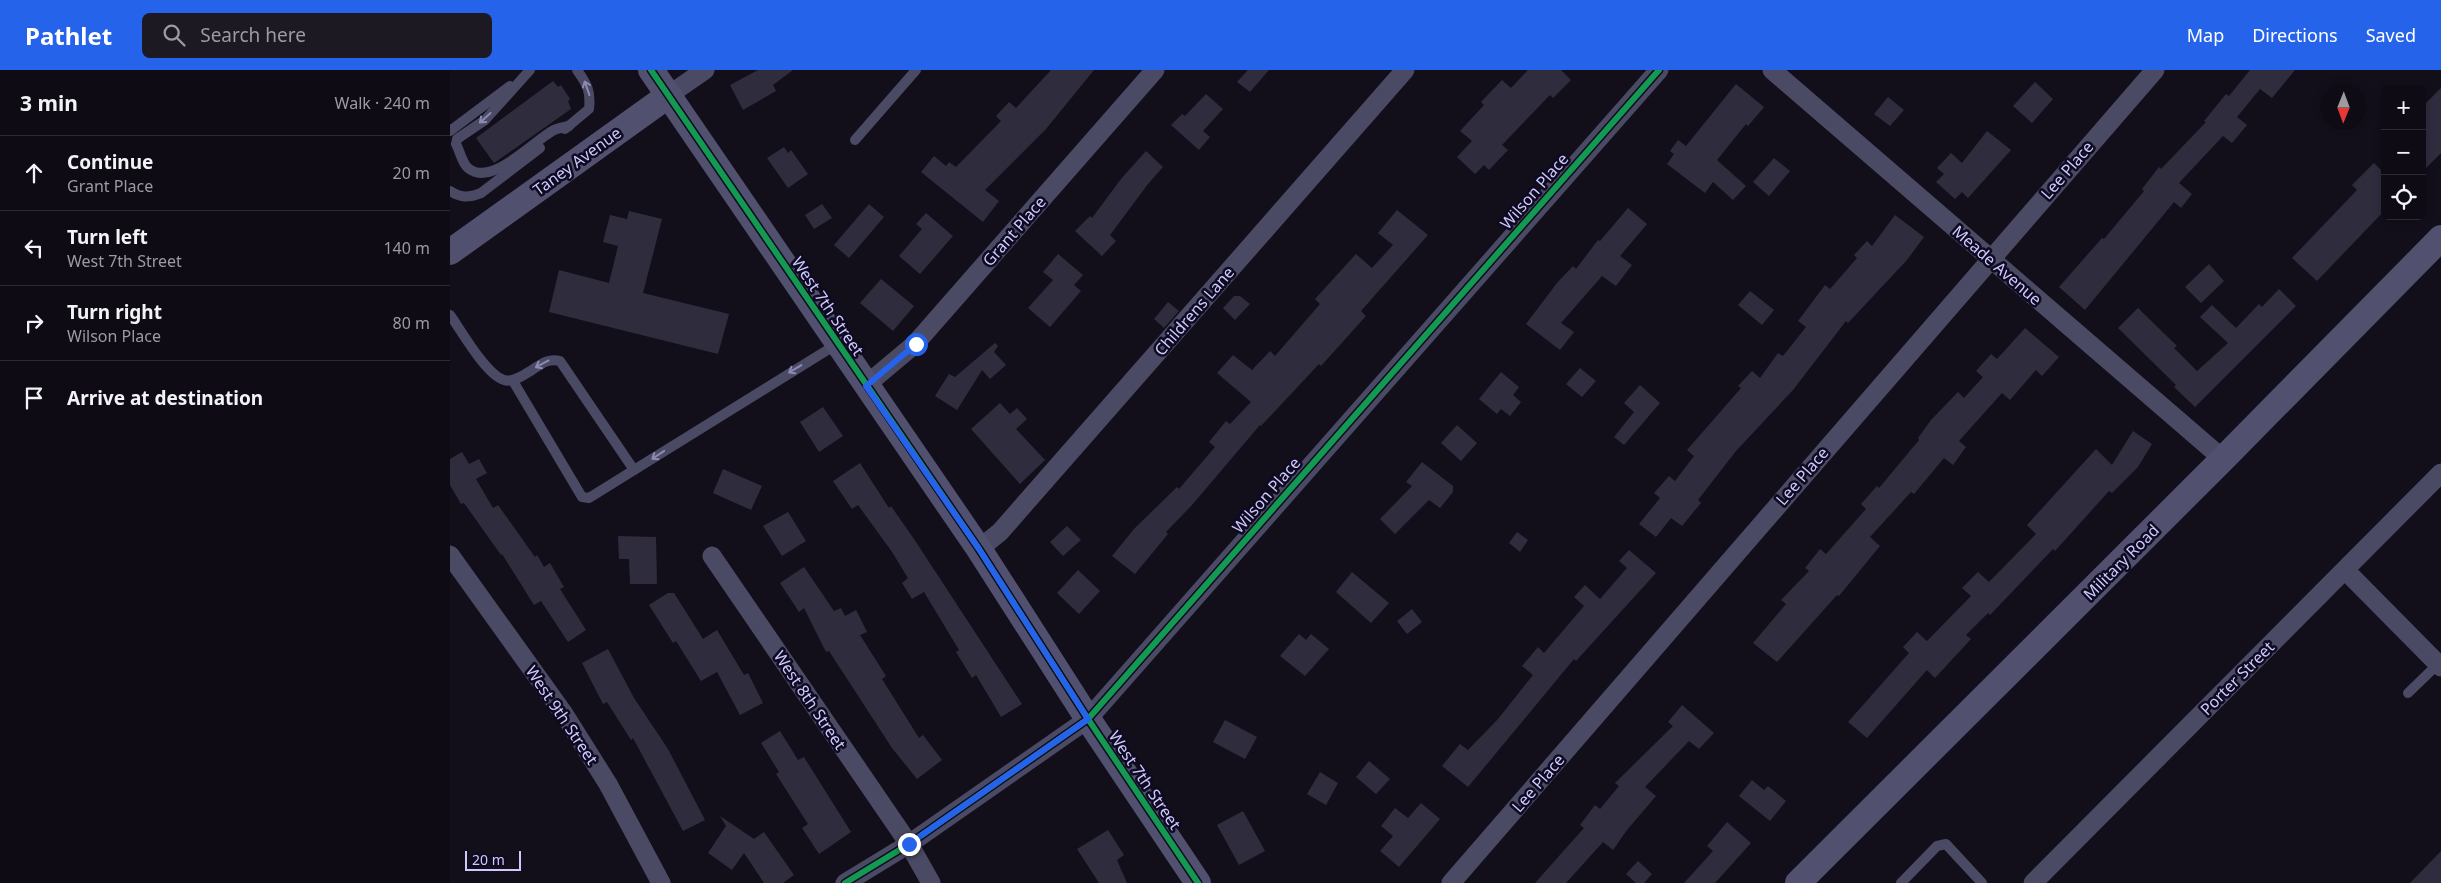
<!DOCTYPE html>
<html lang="en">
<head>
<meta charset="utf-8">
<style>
	:root { --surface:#0e0b14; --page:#1c1922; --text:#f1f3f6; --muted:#9b9ba0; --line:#2e2b34; --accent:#2563eb }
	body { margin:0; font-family:"Noto Sans",sans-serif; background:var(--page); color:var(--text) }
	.controls { position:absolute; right:15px; top:15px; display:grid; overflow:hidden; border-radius:8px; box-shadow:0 2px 8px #0003 }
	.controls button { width:45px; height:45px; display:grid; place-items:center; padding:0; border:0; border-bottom:1px solid var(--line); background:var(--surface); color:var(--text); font:25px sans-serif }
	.compass { position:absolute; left:1871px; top:15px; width:45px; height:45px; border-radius:50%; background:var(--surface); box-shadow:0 2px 8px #0003; rotate:181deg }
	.scale { position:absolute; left:15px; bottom:12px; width:56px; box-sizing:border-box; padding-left:5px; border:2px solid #cec9ff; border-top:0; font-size:14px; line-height:18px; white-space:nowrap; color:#cec9ff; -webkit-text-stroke:4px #0e0a20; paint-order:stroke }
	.stop { position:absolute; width:15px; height:15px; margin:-11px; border:4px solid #2563eb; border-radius:50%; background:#fff }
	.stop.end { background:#2563eb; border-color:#fff; box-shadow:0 1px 5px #0008 }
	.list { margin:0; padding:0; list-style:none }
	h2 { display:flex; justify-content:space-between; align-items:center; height:65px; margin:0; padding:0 20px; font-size:21px }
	h2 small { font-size:16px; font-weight:400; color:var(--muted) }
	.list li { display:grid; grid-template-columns:32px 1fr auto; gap:15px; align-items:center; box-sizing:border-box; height:75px; padding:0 20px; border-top:1px solid var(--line) }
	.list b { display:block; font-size:19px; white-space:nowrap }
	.list p { margin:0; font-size:16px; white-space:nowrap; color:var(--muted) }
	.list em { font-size:16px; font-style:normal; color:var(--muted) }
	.icon { flex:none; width:28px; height:28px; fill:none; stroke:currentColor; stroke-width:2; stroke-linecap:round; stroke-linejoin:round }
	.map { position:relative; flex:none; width:1991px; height:813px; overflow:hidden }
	header { display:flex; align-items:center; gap:30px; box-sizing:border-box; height:70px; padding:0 25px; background:var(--accent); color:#fff }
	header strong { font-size:24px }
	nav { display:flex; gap:28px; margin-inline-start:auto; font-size:18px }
	.search { width:350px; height:45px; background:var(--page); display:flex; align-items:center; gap:12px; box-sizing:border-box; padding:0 18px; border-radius:8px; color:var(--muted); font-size:19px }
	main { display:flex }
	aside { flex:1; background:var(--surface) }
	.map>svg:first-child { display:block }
	.building { fill:#2f2c3e }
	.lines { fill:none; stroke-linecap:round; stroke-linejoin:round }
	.lane { stroke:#4a4a64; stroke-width:10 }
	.street { stroke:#4a4a64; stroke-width:19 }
	.secondary { stroke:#51506f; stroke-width:26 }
	.cycleway-casing { stroke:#0e0a20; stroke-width:9 }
	.cycleway { stroke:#139951; stroke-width:6 }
	.oneway { stroke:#8c8ab2 }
	.route { stroke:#2563eb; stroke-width:6 }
	.labels { text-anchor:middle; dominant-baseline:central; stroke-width:5; stroke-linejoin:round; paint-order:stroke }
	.street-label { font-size:16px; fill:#cec9ff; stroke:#0e0a20 }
</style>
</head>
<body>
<header>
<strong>Pathlet</strong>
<div class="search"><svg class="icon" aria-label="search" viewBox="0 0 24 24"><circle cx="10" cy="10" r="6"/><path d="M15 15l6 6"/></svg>Search here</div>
<nav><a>Map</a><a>Directions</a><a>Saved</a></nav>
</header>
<main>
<aside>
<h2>3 min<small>Walk · 240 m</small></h2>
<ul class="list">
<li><svg class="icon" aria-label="ahead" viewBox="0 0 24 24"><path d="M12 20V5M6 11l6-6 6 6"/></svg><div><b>Continue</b><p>Grant Place</p></div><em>20 m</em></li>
<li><svg class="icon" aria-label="left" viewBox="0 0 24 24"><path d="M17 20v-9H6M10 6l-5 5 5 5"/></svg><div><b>Turn left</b><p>West 7th Street</p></div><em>140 m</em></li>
<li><svg class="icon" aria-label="right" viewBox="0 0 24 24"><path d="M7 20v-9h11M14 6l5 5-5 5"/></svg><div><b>Turn right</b><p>Wilson Place</p></div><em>80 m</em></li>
<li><svg class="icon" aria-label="arrive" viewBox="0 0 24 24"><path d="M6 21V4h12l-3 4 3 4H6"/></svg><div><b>Arrive at destination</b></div></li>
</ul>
</aside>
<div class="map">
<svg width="1991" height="813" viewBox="0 0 1991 813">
	<rect width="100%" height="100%" fill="#120f1b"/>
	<g class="building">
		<path d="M308,0h35l-20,15 3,6 -33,19 -13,-25z"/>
		<path d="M601,0h43l-48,59 -61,61 14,11 -16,21 -62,-50 13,-16 12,10 3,-4 7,5 45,-46 -5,-5 13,-14 7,6z"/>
		<path d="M798,0h21l-19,22 -13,-10z"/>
		<path d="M1078,0h33l10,10 -18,18 -3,-3 -48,50 6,5 -19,20 -5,-5 -9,9 -18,-17 15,-16 -12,-10 24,-26 -3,-3 21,-22 9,8z"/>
		<path d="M1800,0h45l-23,28 -12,-9 -23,28 10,8 -15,18 -9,-7 -44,47 13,11 -11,14 -7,-6 -89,108 -26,-23 43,-49 2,1 40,-48 -2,-2 17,-22 2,2 45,-47 -2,-1 22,-27 3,2z"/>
		<path d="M103,11l5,6 3,-2 9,14 -2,2 3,8 -77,54 -18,-25z"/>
		<path d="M1585,12l18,17 -21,24 -19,-17z"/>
		<path d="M1286,14l28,23 -16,19 -2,-2 -29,36 29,26 -13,14 -20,-18 -8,11 -38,-29 7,-10 -4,-3 8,-11 8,6z"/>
		<path d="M1991,18v65l-19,19v-65z"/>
		<path d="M756,24l17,15 -20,22 7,6 -11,13 -28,-25 11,-11 3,2z"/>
		<path d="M1438,27l16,13 -14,16 -16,-12z"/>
		<path d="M1537,61l24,19 -43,48 -6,-6 -7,7 -19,-17 8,-8 -7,-6 14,-15 11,10z"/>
		<path d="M334,77l4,6 3,-3 17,24 -20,14 -21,-30z"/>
		<path d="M696,81l17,16 -15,17 -38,51 6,6 -14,15 -27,-25 15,-15 2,2 29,-39z"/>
		<path d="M1324,88l16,13 -21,25 -16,-14z"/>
		<path d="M1924,93l11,11v36l-68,71 -25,-23 65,-68 -5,-5z"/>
		<path d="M372,134l10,14 -18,11 -9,-14z"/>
		<path d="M419,134l15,13 -35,41 -15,-13z"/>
		<path d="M1178,138l19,16 -27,32 12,9 -16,21 -14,-10 -41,47 13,9 -14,18 -34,-26 31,-41 16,-17 3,3 22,-29 2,1z"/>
		<path d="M947,140l31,25 -67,76 5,5 -45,50 -2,-2 -58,62 -1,-1 -68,80 -26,27 2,2 -33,40 -23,-18 22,-27 43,-42 2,2 36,-42 -6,-5 17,-21 4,3 21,-22 -34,-29 16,-18 19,15 18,-19 5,5 45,-52 -5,-5 41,-45 16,14 21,-23 -15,-12z"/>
		<path d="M179,141l33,8 -19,74 86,21 -11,40 -169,-42 10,-42 50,13 9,-37 -15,-4 7,-27 17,4z"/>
		<path d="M476,143l27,23 -33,38 -21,-18 23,-27 -6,-5z"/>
		<path d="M1445,145l29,22 -17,23 -59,63 -2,-2 -53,69 -57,61 -38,49 3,3 -19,23 -11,-8 -15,19 -17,-13 21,-26 -6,-5 15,-17 6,5 19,-25 -7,-6 54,-62 -3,-2 14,-15 8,7 18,-25 5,3 23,-29 -8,-6 27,-36 5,4 27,-31 -3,-3 13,-14 5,5z"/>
		<path d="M608,184l25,21 -9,10 7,6 -31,36 -22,-19 25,-28 -10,-8z"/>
		<path d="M1759,194l15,17 -23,22 -16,-16z"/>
		<path d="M431,209l33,27 -21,25 -33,-28z"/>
		<path d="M1829,219l17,17 -101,101 -21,-20 2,-2 -58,-57 20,-20 39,38 -3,2 23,23 31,-28 -28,-26 12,-12 24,23 23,-24 3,3z"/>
		<path d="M1300,221l24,19 -12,15 -24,-20z"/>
		<path d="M784,226h6l10,8 -15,16 -12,-12z"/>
		<path d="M718,232l11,9 -15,17 -10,-9z"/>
		<path d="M1575,258l34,29 -17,19 -6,-6 -26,30 -8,-7 -43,48 7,6 -13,18 -9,-7 -30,36 -3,-2 -41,45 10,9 -41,50 -2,-1 -60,67 -24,-19 33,-39 -5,-4 28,-29 -4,-3 15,-19 6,5 40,-45 -5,-5 16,-18 2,2 40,-48 -1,-2 13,-18 27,-28 6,6 19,-21 -7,-6 15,-17 6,5z"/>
		<path d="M545,273l3,3 -4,6 12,13 -16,14 -8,-9 -25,40 -22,-14 14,-22 6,3z"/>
		<path d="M1130,298l16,13 -14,16 -16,-13z"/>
		<path d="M1051,302l18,15 -6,8 8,7 -11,14 -9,-7 -4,5 -18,-15z"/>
		<path d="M1190,315l20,18 -36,42 -10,-8 20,-25 -10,-9z"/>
		<path d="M550,333l10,11 7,-6 10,11 -11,10 29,31 -25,24 -49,-55z"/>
		<path d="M373,337l20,29 -24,16 -19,-30z"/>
		<path d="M1007,355l20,18 -16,18 -20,-18z"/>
		<path d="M1683,361l19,13 -14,23 -26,26 -3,-2 -54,60 -2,-2 -63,66 -2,-2 -22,22 5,4 -36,39 -8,-8 -60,68 -19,-16 61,-69 -6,-6 14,-15 10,9 44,-45 -9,-8 16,-16 11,10 47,-48 -9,-9 69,-76 16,16z"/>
		<path d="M12,382l7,12 10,-5 8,14 -11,6 17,29 5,-3 37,52 2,-2 7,12 6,-4 14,24 -4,2 26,41 -18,12 -27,-41 -7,4 -32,-51 -1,1 -37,-52 -3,1 -11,-19v-26z"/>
		<path d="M972,392l31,24v6l-13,16 -11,-8 -34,34 -15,-15 32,-33 -6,-4z"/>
		<path d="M410,393l29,45 2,-2 25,36 106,162 -21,13 -25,-42 -4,3 -16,-26 3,-2 -35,-58 -12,7 -10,-16 6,-5 -16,-26 -34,-47 -6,4 -19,-28z"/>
		<path d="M273,399l39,17 -11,24 -38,-17z"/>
		<path d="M338,442l18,29 -24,15 -19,-30z"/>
		<path d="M617,456l14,14 -18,16 -13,-14z"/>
		<path d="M1067,462l11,8 -8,12 -11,-9z"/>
		<path d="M168,466l38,1 1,47h-27l-1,-25h-10z"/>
		<path d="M1179,480l27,23 -80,88 -2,-2 -106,128 -26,-21 18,-22 8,6 30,-31 35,-44 -11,-9 16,-19 6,6 40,-47 -10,-9 11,-12 15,14 27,-31 -8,-7z"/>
		<path d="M354,497l30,44 7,-3 4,8 11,-6 11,22 -7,3 26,41 -4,3 37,59 4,-3 19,25 -25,19 -25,-31 -63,-97 -3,1 -22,-44 -5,4 -19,-29z"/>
		<path d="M628,500l22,21 -21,23 -22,-21z"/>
		<path d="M902,502l37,31 -18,20 -35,-31z"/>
		<path d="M218,523h6l29,46 14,-9 27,45 4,-2 15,30 -23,12 -23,-43 -16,9 -25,-40 -3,2 -24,-38z"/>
		<path d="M962,539l10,13 -15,12 -10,-13z"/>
		<path d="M849,564l7,6 5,-6 18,15 -24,27 -25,-20z"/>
		<path d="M158,579l26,49 34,51 37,71 -22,11 -50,-93 -2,2 -24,-38 -4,2 -21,-41z"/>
		<path d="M1232,635l32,28 -15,16 -10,-8 -44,46 11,9 -29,34 -14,20 -10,-8 -37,41h-31l49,-55 -4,-3 15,-20 5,4 19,-23 -4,-3 58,-57 -5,-4z"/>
		<path d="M775,650l32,17 -12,22 -32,-17z"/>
		<path d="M330,661l18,29 6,-3 47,75 -32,22 -17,-26 6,-4 -32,-50 3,-2 -18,-29z"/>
		<path d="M919,691l21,18 -14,15 -20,-17z"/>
		<path d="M870,702l18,11 -12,22 -19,-11z"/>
		<path d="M1302,710l12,10 4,-4 18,15 -16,20 -31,-25z"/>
		<path d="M971,733l19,16 -41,48 -19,-16 13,-15 -12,-10 14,-18 13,10z"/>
		<path d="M793,741l22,40 -26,14 -22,-40z"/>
		<path d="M270,746l34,23 10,-7 30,43 -11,8h-19l-20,-30 -12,17 -24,-17 18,-27z"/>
		<path d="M1277,752l24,21 -36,40h-31l29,-32 -6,-5z"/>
		<path d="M658,760l16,25 -7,5 10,23h-28l-22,-34z"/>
		<path d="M1991,781v32h-31z"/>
		<path d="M1188,791l14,13 -8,9h-8l-10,-9z"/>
	</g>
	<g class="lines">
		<g class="lane">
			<path d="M80,0l-45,50 -28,19 -1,5c4,7 6,19 12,24 23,20 65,-27 86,-38 5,-2 10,-3 15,-4"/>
			<path d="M115,59l24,-20c2,-18 -2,-25 -12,-39"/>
			<path d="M0,61l60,-45"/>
			<path d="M405,70l61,-70"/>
			<path d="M0,121c11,7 18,7 31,2l59,-45"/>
			<path d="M0,245c11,15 36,60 54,65 9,3 20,-5 28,-10 9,-6 16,-12 28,-9l74,109 203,-126"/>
			<path d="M63,311l69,116 7,1 45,-28"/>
			<path d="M1958,623l30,-29"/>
			<path d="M1451,813l36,-37 9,-2 36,39"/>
		</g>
		<g class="street">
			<path d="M1322,0l451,389"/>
			<path d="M219,25l36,-25"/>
			<path d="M415,316l50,-42 240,-274"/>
			<path d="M529,479l21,-17 405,-462"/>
			<path d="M0,485l114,159 44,70 53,99"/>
			<path d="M262,486l197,288 22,39"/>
			<path d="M1895,500l96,97"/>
			<path d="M395,813l64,-39 179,-125 571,-649"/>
			<path d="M1001,813l704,-813"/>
			<path d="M1583,813l408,-410"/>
		</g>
		<g class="secondary">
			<path d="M201,0l328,479 109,170 110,164"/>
			<path d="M0,182l219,-157"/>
			<path d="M1348,813l425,-424 218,-221"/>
		</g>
		<g class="cycleway-casing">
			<g id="cycleway">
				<path d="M201,0l328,479 109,170 110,164"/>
				<path d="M395,813l64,-39 179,-125 571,-649"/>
			</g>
		</g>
		<use href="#cycleway" class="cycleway"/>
	</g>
	<defs><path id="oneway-shaft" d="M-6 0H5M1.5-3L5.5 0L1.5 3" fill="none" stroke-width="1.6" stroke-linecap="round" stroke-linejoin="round" transform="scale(1.25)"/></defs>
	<g class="oneway">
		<use href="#oneway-shaft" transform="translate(137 18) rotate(-109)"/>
		<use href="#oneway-shaft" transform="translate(35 48) rotate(138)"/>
		<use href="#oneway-shaft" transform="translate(92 294) rotate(152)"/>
		<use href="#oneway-shaft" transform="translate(345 299) rotate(149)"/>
		<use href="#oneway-shaft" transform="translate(208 385) rotate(146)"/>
	</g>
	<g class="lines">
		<path class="route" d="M459,774l179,-125 -109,-170 -113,-163 50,-42"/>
	</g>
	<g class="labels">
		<g class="street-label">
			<text transform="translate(127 91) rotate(-36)">Taney Avenue</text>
			<text transform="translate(1617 100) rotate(-49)">Lee Place</text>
			<text transform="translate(1084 121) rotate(-49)">Wilson Place</text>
			<text transform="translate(564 161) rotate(-49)">Grant Place</text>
			<text transform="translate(1547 195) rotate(41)">Meade Avenue</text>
			<text transform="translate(378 236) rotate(56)">West 7th Street</text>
			<text transform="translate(744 241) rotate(-49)">Childrens Lane</text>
			<text transform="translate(1352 406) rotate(-49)">Lee Place</text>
			<text transform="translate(816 425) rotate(-49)">Wilson Place</text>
			<text transform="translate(1671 492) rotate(-45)">Military Road</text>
			<text transform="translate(1787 608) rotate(-45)">Porter Street</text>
			<text transform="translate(360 630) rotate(56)">West 8th Street</text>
			<text transform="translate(112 645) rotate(56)">West 9th Street</text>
			<text transform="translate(695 710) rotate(56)">West 7th Street</text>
			<text transform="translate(1088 713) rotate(-49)">Lee Place</text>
		</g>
	</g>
</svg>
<div class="controls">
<button>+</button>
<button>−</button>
<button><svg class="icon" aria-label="locate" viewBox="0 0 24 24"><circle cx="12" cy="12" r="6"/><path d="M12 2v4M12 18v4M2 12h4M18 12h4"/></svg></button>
</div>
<svg class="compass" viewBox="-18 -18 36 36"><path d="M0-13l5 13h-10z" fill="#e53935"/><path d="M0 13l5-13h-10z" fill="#9b9ba0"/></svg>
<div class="scale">20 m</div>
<div class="stop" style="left:466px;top:274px"></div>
<div class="stop end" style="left:459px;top:774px"></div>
</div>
</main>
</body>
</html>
